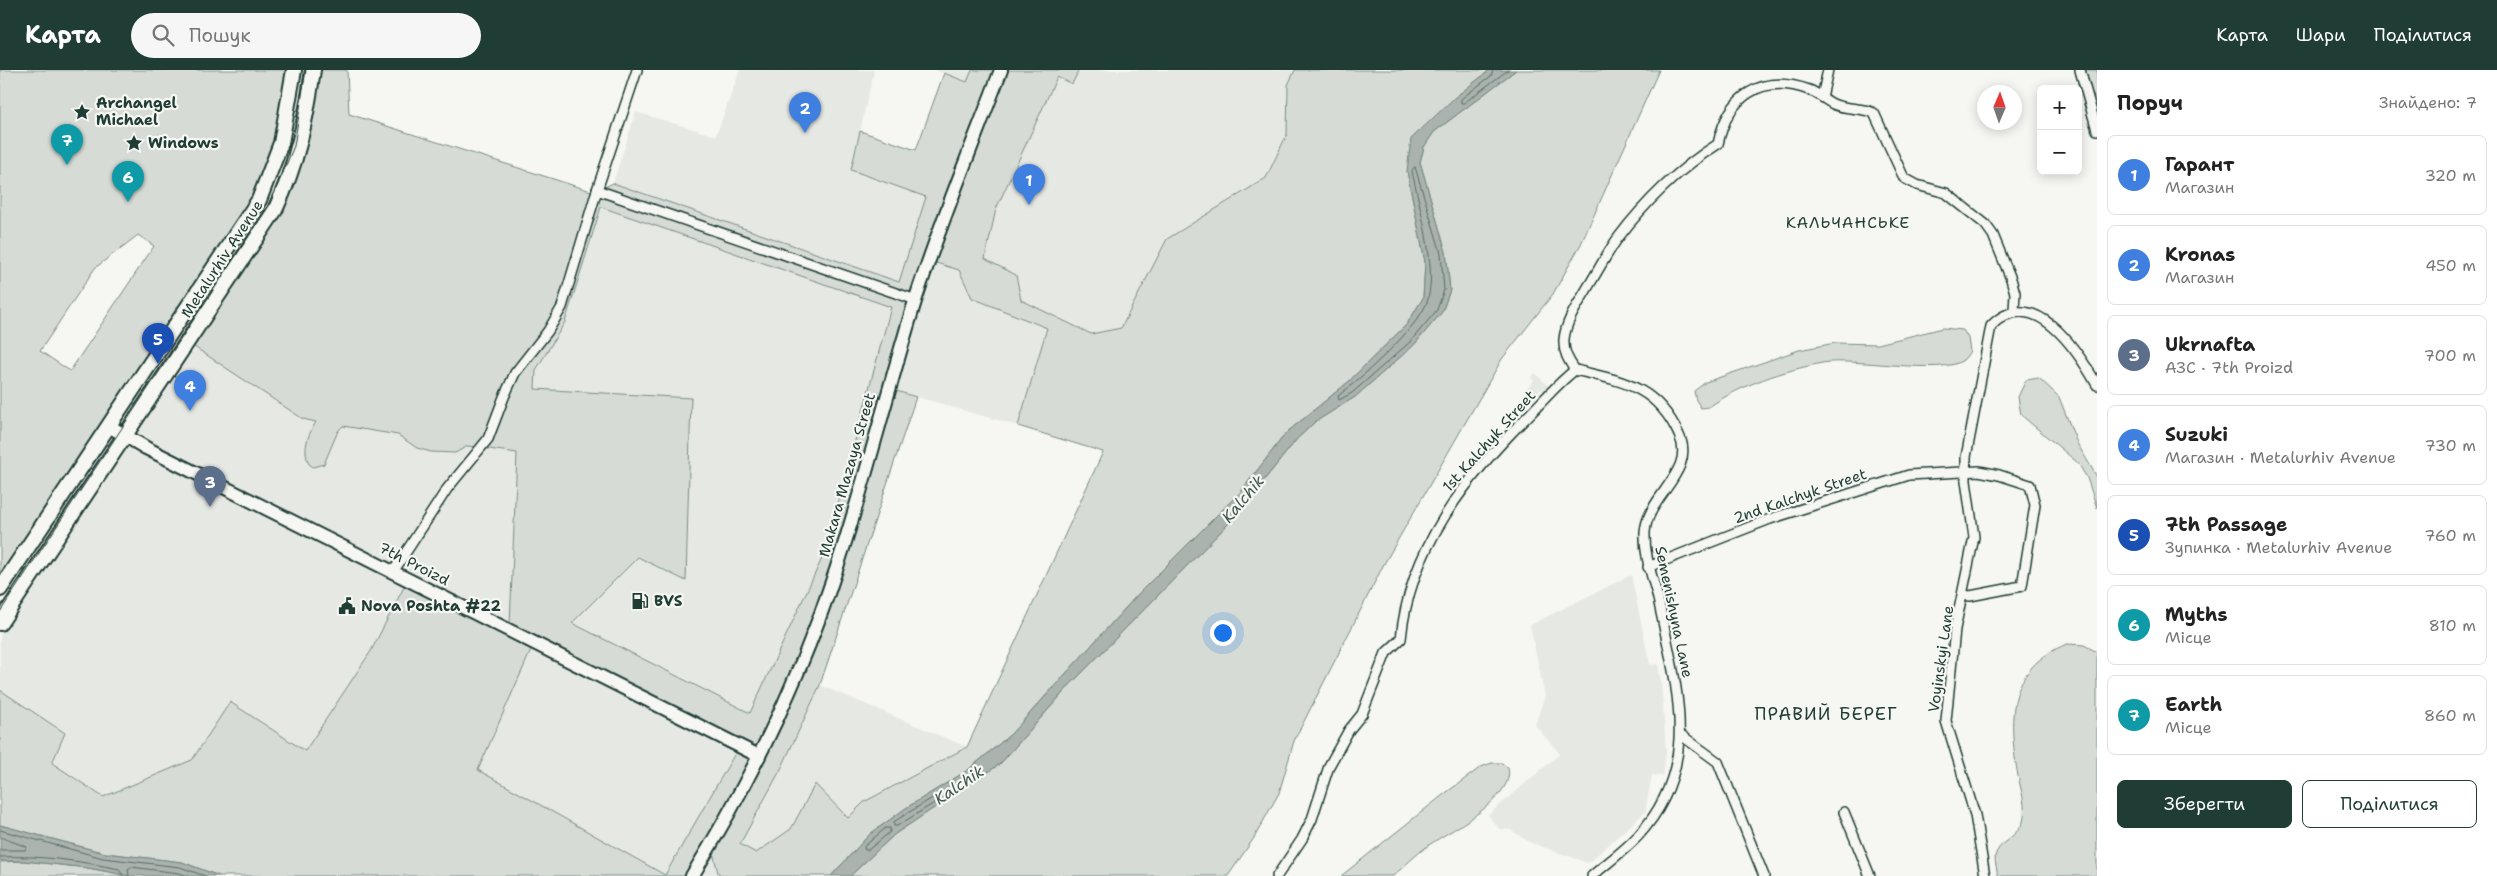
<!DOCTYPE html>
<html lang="uk">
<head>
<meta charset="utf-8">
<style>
	:root { --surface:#fff; --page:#f6f6f6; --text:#222; --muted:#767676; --line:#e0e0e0; --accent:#1f3d34 }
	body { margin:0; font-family:"Shantell Sans",sans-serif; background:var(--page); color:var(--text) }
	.controls { position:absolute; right:15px; top:15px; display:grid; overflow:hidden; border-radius:8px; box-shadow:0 2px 12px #0003 }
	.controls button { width:45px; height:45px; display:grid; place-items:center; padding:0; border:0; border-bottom:1px solid var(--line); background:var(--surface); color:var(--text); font:25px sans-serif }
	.compass { position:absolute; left:1977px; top:15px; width:45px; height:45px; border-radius:50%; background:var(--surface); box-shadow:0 2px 12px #0003; rotate:2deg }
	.you { position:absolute; left:1222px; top:562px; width:18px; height:18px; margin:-12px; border:4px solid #fff; border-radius:50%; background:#1a73e8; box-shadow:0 0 0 8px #1a73e833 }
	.badge { display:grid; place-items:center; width:32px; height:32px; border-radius:50%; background:var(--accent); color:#fff; font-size:16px; font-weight:700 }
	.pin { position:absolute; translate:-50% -41px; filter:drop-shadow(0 1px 2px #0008) }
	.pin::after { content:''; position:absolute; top:26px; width:18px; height:15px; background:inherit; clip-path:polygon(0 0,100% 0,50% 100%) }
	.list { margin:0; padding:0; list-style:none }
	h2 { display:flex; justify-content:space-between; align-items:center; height:65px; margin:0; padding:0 20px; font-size:21px }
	h2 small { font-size:16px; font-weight:400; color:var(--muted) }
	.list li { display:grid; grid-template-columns:32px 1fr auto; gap:15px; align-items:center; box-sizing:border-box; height:80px; margin:0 10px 10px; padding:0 10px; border:1px solid var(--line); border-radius:8px }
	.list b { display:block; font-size:19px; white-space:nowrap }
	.list p { margin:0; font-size:16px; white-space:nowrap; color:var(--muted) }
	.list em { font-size:16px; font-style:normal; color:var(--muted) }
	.actions { display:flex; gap:10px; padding:15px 20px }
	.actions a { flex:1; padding:11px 0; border:1px solid var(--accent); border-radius:8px; text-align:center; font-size:18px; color:var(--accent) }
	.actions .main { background:var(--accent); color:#fff }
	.icon { flex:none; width:28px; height:28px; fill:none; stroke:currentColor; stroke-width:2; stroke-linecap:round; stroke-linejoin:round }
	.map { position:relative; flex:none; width:2097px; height:806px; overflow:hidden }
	header { display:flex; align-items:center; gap:30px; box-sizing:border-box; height:70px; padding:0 25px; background:var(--accent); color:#fff }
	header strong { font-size:24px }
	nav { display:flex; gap:28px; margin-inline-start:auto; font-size:18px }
	.search { width:350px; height:45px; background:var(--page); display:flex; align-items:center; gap:12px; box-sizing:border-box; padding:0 18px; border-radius:28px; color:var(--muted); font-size:19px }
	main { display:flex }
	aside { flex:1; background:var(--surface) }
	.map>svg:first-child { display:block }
	.built { fill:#e6e8e4 }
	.green { fill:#d6dbd6; stroke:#7a8c85; fill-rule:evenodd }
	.water { fill:#aab3ae; stroke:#72847d }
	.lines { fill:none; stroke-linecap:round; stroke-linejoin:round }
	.shore { stroke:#576c65; stroke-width:1 }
	.street-casing { stroke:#1f3d34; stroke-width:12 }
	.secondary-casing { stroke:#1f3d34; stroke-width:16 }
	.primary-casing { stroke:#1f3d34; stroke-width:18 }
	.street { stroke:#f6f6f2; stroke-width:9 }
	.secondary { stroke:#f6f6f2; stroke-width:12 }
	.primary { stroke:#f6f6f2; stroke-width:14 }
	.tram { stroke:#1f3d34; stroke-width:1 }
	.labels { text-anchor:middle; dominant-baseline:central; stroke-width:4.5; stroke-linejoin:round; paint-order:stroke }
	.poi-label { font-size:15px; font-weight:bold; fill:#1f3d34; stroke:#f6f6f2; text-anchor:start }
	.street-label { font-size:15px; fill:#1f3d34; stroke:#f6f6f2 }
	.neighbourhood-label { font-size:16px; letter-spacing:1px; fill:#1f3d34; stroke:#f6f6f2 }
	.water-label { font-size:16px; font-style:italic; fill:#425a52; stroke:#f6f6f2 }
	.quarter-label { font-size:18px; letter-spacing:1px; fill:#1f3d34; stroke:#f6f6f2 }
</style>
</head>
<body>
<header>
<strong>Карта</strong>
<div class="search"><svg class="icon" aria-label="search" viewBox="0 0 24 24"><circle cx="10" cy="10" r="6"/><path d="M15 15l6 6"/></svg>Пошук</div>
<nav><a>Карта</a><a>Шари</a><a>Поділитися</a></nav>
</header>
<main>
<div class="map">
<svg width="2097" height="806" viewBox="0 0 2097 806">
	<rect width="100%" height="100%" fill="#f6f6f2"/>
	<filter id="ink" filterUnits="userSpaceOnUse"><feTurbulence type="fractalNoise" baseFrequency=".02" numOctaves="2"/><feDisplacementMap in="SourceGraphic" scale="10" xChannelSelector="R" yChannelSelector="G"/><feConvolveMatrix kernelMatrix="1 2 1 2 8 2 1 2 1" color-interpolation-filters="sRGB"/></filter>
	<g filter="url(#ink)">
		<g class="built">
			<path d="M740,0h134l-23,100 75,26 -26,86 -287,-99 23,-71 80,24z"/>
			<path d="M935,0h37l-4,12z"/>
			<path d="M1079,0h216l-7,15 -1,49 -21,44 -99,61 -46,89 -30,6 -70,-34 -5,-25 -31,-16 11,-50 61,-132 15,7z"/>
			<path d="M601,137l290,100 -66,245 -75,161 -178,-90 66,-66 48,24 5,-183 -156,-8 1,-20 29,-48z"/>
			<path d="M933,192l26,8 13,28 75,30 -29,98 -125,-36z"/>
			<path d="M193,276l110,73 214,34 -7,172 -377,-190z"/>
			<path d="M1535,303l14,14 -5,5 -3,-3 -7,7 -7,-8 7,-7 -3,-3z"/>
			<path d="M127,373l279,140 -35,68 -66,100 -75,-49 -38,58 -88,37 -52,-34 13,-30 -65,-43v-55z"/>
			<path d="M1631,505l19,90 8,-1 3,17 5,70 -3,25 -11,-1 -7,37 -57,51 -59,-21 -18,-12 -12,-1 -11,-14 72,-61 -25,-29 10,-29 -15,-71z"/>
			<path d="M532,578l205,102 -71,125 -188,-105z"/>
			<path d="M820,615l147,62 -103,55 -16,16 -33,-34 -24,45 -35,24 -16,-9 42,-77z"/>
			<path d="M712,778l6,25 5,3h-27z"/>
		</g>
		<g class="green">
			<path d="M0,0h287l-12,71 -22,56 -253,380zM138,165l16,11 -84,125 -30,-20 55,-83z"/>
			<path d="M319,0h28l2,44 245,78 19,-9 286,99 27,-85 -75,-27 9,-39 56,19 28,-77 23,9 5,-12h26l-57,147 -107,351 -75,182 -249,-125 7,-172 -49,-7 -13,7 -24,-1 -14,-4 -19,-13 -55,-9 -5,5 -14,33 -11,3 -4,-3c-7,-15 -1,-29 7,-42l-13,-3 -110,-73 97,-154 21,-65zM601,137l290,100 -66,245 -75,161 -178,-90 66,-66 48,24 5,-183 -156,-9 1,-19 29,-48z"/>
			<path d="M1006,0h73l-7,14 -15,-7 -61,132 -11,50 31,16 5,25 70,34 30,-6 46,-89 99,-61 21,-44 1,-49 7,-15h195l-37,29 -46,72 18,91 -2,36 -16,26 -60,59 -61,50 -44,57 -102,102 -129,142 -43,36 -62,38 -36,26 -39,42h-108l-5,-3 -6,-25 82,-157 99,-301 23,7 -96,288 -38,82 -42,77 16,9 35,-24 24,-45 33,34 16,-16 103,-55 136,-295 -85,-26 29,-98 -75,-30 -13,-28 -26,-8z"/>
			<path d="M1516,0h143l-78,174 -28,50 -51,65 -118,205 -90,177 -15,52 -25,45 -26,38h-378l45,-42 105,-70 70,-79 163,-166 64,-80 18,-17 40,-25 59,-52 28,-33 8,-22 -4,-38 -26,-90 4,-15 10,-15z"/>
			<path d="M2084,0h13v44z"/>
			<path d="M1943,258l20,2 5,8 2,13c-2,3 -4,7 -7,9 -18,16 -113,-3 -141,3 -39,8 -80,21 -113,44l-8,1 -5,-8 -2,-9 12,-9 93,-32 36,-7 43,1z"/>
			<path d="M2039,308l20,19 18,46 20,34v31l-10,-30 -9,-15 -57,-48 -3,-18 8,-17z"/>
			<path d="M406,513l126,65 -54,122 187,105 72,-125 17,8 -67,118h-468l-37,-14 -77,-9 -105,-28v-135l65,43 -13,30 51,34 89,-37 38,-58 75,49 66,-100z"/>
			<path d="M2067,574l17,1 13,7v224h-99c-1,-6 -3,-13 -3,-19 2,-15 23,-20 28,-35 4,-15 -2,-32 -5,-46 -10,-56 -12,-108 49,-132z"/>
			<path d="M1492,693h10l6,5c8,30 -59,63 -79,77 -13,9 -24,21 -36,31h-52l102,-81 38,-28z"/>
			<path d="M24,791l64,7 42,8h-130v-14z"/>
		</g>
		<g class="water">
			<path d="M1490,0h26l-82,62 -10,15 -4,15 26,90 4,38 -8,22 -28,33 -59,52 -40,25 -18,17 -64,80 -163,166 -70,79 -105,70 -45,42h-19l39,-42 36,-26 62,-38 43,-36 129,-142 102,-102 44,-57 61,-50 60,-59 16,-26 2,-36 -18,-91 4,-32 42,-40z"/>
			<path d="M0,755l105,28 77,9 37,14h-89l-42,-8 -64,-7h-24z"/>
		</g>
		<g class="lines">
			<g class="shore">
				<path d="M1493,0l-2,6 -30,23v4h3l44,-33"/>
				<path d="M1415,97l26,86 3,37 -7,20 -27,32 -58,51 -13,7 -1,-4c21,-16 84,-71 90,-97 9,-33 -9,-94 -16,-128z"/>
				<path d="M936,726h3v4l-42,26h-3v-4z"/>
				<path d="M886,758h4v4l-22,18h-3l-1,-3z"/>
				<path d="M0,760l103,28 77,9 25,9"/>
				<path d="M0,767l27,10 -2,3h-25"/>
				<path d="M0,787c39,-2 80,4 119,12l4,7"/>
				<path d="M129,806l-1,-7 3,-2 48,6 9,3"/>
			</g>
			<g class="street-casing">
				<g id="street">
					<path d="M2080,0l17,60"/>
					<path d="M1822,27l6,-27"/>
					<path d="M597,120l319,110"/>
					<path d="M1575,300c-7,-10 -12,-19 -11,-31 2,-19 15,-36 24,-52 10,-16 19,-34 30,-49 27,-36 63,-71 100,-94 10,-48 43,-71 91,-54 9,3 16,10 24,14 13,6 29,3 41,9l30,65 13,7 29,8 39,31 8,11 18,44 4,14 -1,18"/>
					<path d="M1575,300c47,11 82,16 104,65 18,37 -33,62 -34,98 -1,25 9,47 14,70 17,84 44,162 -21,233 -14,15 -31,27 -46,40"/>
					<path d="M1648,497l122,-48 139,-44 70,-4 20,4 31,10 5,20 -13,81 -52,10 -7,-1"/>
					<path d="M393,502l54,-83 41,-50 16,-42 11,-24 33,-42 14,-24 35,-117 40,-120"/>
					<path d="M1681,665l37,27 46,114"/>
					<path d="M1844,742l26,64"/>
					<path d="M1277,806l25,-37 10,-20 17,-53 20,-36 13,-16 24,-61 15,-14c8,-90 66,-163 128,-224 15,-15 29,-32 46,-45"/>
					<path d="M1985,806l-10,-61 -29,-94 9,-92 19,-92 -8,-56v-24l25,-131c42,-44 87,25 106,59"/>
				</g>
			</g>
			<g class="secondary-casing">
				<g id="secondary">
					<path d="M109,356l37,22 613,308"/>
					<path d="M692,806c59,-96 109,-199 144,-306 30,-90 52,-182 80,-272 25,-77 56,-152 85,-228"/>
				</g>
			</g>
			<g class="primary-casing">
				<g id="primary">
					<path d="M0,519l259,-389 22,-57 13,-73"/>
					<path d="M0,553l275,-413c22,-46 31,-90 38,-140"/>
				</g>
			</g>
			<use href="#street" class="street"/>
			<use href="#secondary" class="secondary"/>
			<use href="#primary" class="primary"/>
			<path class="tram" d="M0,542l269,-406 25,-60 12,-76"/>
		</g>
	</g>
	<defs>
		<g id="sight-bare" transform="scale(1.35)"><path d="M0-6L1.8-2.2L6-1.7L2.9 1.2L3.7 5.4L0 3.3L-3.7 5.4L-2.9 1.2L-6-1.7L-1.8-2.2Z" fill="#1f3d34" stroke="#f6f6f2" stroke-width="2.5" paint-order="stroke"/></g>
		<g id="fuel-bare" transform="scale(1.35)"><path d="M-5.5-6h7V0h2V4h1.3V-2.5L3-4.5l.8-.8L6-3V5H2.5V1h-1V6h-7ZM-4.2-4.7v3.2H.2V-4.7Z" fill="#1f3d34" stroke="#f6f6f2" stroke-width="2.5" paint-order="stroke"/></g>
		<g id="civic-bare" transform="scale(1.35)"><path d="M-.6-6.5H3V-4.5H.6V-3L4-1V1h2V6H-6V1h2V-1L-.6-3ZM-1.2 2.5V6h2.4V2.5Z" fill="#1f3d34" stroke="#f6f6f2" stroke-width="2.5" paint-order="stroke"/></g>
	</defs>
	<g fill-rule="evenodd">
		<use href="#sight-bare" x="82" y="42"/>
		<use href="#sight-bare" x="134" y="73"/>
		<use href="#fuel-bare" x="640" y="531"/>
		<use href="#civic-bare" x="347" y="536"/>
	</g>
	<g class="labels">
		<g class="poi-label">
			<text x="96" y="33">Archangel<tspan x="96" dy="17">Michael</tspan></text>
			<text x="148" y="73">Windows</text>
			<text x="654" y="531">BVS</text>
			<text x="361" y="536">Nova Poshta #22</text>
		</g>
		<g class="street-label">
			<text transform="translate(222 189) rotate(-57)">Metalurhiv Avenue</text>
			<text transform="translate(1489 371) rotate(-48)">1st Kalchyk Street</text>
			<text transform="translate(847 405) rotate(-74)">Makara Mazaya Street</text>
			<text transform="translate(1800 426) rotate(-19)">2nd Kalchyk Street</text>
			<text transform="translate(414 494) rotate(27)">7th Proizd</text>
			<text transform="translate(1674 542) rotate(78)">Semenishyna Lane</text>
			<text transform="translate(1941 589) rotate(-82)">Voyinskyi Lane</text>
		</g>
		<g class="neighbourhood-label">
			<text x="1848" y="152">КАЛЬЧАНСЬКЕ</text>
		</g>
		<g class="water-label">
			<text transform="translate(1243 429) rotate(-50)">Kalchik</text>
			<text transform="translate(959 715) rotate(-34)">Kalchik</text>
		</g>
		<g class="quarter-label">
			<text x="1826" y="644">ПРАВИЙ БЕРЕГ</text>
		</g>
	</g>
</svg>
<div class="controls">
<button>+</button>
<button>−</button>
</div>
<svg class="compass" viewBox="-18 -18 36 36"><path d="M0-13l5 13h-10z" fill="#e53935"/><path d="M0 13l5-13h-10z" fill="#767676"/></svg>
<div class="you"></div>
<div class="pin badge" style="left:1029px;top:135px;background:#3f7fe0">1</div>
<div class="pin badge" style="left:805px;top:63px;background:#3f7fe0">2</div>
<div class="pin badge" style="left:210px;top:437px;background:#5c6f8a">3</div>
<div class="pin badge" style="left:190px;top:341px;background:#3f7fe0">4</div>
<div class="pin badge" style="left:158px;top:294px;background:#1a4fb4">5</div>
<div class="pin badge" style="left:128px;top:132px;background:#0f9aa8">6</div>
<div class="pin badge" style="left:67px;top:95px;background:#0f9aa8">7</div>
</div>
<aside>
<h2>Поруч<small>Знайдено: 7</small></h2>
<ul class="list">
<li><span class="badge" style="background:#3f7fe0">1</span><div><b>Гарант</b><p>Магазин</p></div><em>320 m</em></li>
<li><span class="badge" style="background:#3f7fe0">2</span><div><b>Kronas</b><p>Магазин</p></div><em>450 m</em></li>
<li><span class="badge" style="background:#5c6f8a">3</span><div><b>Ukrnafta</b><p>АЗС · 7th Proizd</p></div><em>700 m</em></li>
<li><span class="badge" style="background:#3f7fe0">4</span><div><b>Suzuki</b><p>Магазин · Metalurhiv Avenue</p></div><em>730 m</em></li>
<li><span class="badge" style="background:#1a4fb4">5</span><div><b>7th Passage</b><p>Зупинка · Metalurhiv Avenue</p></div><em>760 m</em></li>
<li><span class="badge" style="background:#0f9aa8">6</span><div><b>Myths</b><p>Місце</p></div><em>810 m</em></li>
<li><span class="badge" style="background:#0f9aa8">7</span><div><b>Earth</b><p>Місце</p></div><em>860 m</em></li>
</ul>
<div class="actions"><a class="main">Зберегти</a><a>Поділитися</a></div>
</aside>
</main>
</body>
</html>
